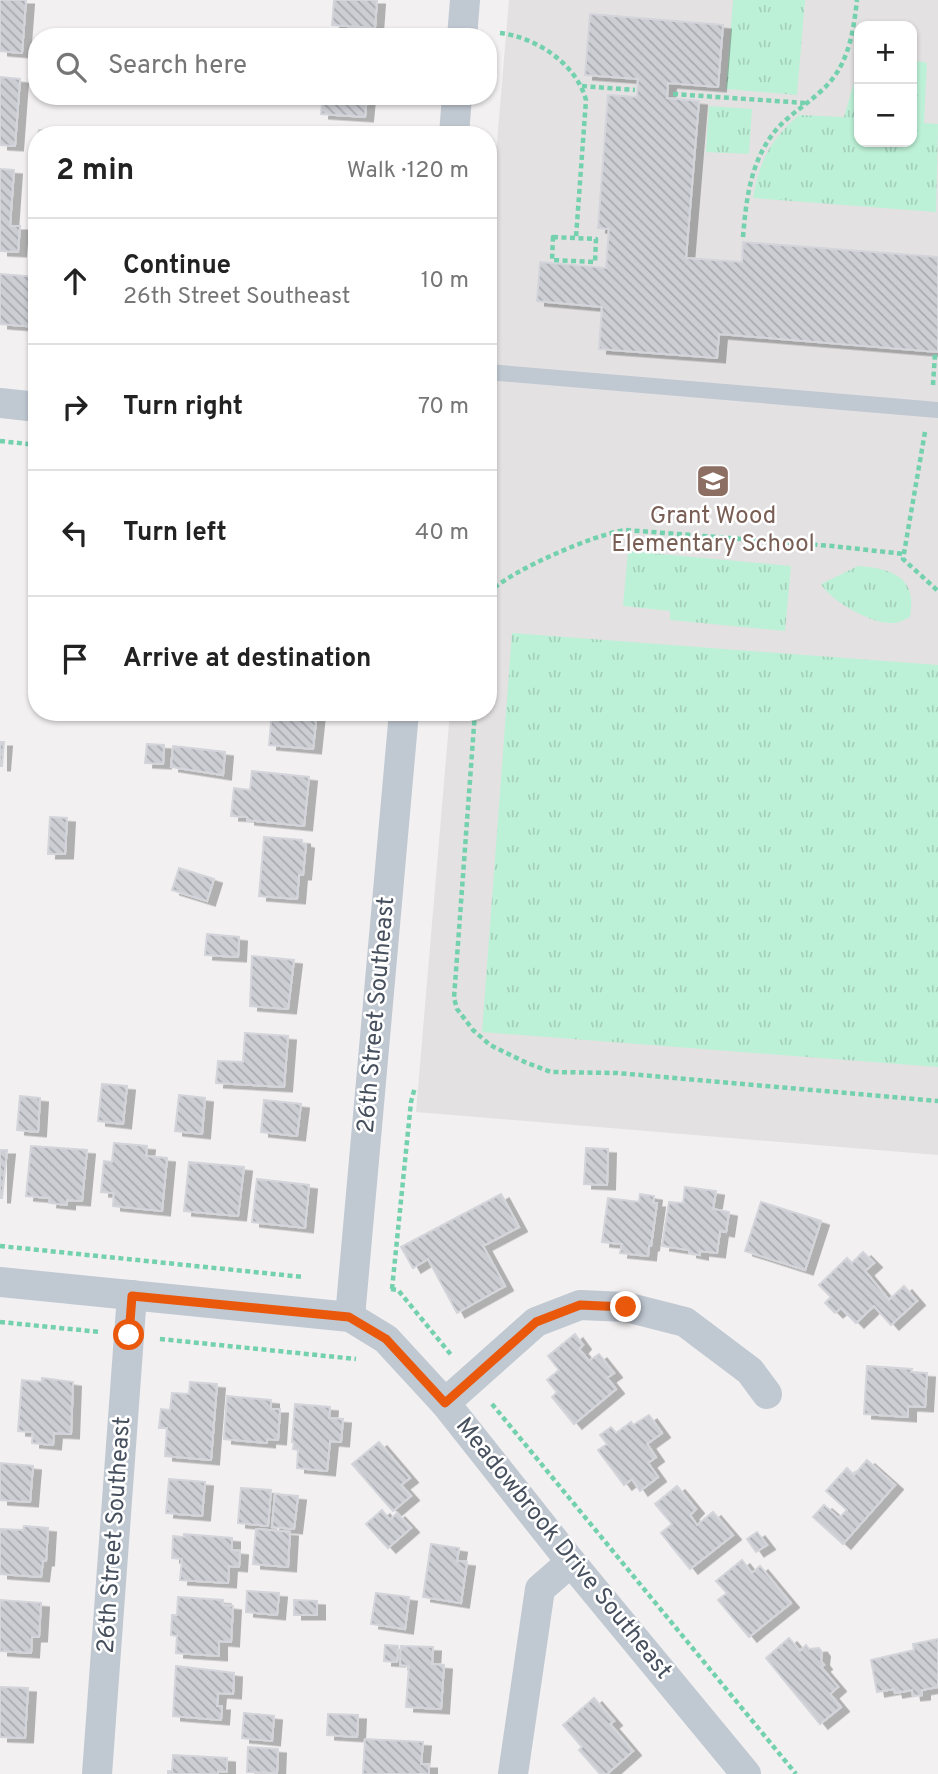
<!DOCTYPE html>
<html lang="en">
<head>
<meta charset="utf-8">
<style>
	:root { --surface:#fff; --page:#f6f6f6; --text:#222; --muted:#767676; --line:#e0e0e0 }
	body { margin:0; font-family:Overpass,sans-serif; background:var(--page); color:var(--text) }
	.controls { position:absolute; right:21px; top:21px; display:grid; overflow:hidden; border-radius:14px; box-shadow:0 2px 5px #0004 }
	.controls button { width:63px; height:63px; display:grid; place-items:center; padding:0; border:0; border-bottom:2px solid var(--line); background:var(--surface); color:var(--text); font:35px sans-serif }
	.stop { position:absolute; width:21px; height:21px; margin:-16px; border:5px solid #ea580c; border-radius:50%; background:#fff }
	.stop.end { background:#ea580c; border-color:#fff; box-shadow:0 2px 7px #0008 }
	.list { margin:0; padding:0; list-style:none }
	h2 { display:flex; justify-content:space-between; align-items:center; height:91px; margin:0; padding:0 28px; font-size:30px }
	h2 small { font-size:23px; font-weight:400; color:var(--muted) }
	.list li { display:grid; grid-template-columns:46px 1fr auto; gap:21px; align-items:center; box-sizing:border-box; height:126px; padding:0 28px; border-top:2px solid var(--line) }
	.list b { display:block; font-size:26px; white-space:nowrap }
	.list p { margin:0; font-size:23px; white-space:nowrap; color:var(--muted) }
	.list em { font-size:23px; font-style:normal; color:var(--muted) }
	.icon { flex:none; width:38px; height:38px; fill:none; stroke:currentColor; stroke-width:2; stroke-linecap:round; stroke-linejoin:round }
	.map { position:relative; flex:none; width:938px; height:1774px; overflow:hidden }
	.search { position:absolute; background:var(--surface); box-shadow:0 2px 5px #0004; left:28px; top:28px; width:469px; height:77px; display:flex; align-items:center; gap:18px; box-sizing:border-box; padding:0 24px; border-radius:28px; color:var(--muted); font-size:26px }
	.panel { position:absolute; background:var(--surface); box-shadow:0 2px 5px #0004; left:28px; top:126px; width:469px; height:595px; border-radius:28px }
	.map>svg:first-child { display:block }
	.education { fill:#e3e1e2; fill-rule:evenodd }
	.park { fill:url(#park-tufts) }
	.building { fill:url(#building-back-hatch); stroke:#d4d5db; stroke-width:2; filter:url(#shadow) }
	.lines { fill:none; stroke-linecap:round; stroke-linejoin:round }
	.path { stroke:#73d1ae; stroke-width:4.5; stroke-dasharray:5 3.5; stroke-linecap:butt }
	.service { stroke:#c0c8d2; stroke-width:16 }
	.minor { stroke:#c0c8d2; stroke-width:30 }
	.route { stroke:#ea580c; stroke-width:9 }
	.labels { text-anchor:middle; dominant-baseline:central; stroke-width:5; stroke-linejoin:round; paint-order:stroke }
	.education-label { font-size:24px; fill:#785e54; stroke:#fff }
	.street-label { font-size:24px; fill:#47505e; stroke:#fff }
</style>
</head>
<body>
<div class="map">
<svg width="938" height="1774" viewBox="0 0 938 1774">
	<defs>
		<pattern id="park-tufts" width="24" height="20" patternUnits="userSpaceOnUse" patternTransform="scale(1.75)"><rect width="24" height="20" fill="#bdf1d7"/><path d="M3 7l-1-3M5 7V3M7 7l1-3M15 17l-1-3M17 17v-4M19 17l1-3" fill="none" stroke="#a4d0bb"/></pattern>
		<pattern id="building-back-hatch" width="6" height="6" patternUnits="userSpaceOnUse" patternTransform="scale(1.75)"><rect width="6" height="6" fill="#ccced4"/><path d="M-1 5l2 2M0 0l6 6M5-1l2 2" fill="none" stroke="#a7aaaf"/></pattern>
		<filter id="shadow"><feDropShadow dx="8" dy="4.5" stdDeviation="0" flood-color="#0004"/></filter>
	</defs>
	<rect width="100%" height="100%" fill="#f2f0f0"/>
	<path class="education" d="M509,0h429v1155l-522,-43 34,-400h38v-463zM859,26h53v116h-53z"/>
	<g class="park">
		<path d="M733,0h72l-8,95 -71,-6z"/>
		<path d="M912,60l15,3 -3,60 14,1 -2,88 -183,-14c7,-38 17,-58 46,-83l45,2 15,-52v77h53z"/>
		<path d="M709,106l43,3 -3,45 -43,-2z"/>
		<path d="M628,551l163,15 -6,65 -115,-11v-9l-47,-5z"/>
		<path d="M858,566c33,2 60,11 52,51 -5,2 -10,6 -16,6 -21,2 -62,-21 -73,-39z"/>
		<path d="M512,633l426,32v402l-456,-35z"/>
	</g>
	<g class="building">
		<path d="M0,0h26l-4,53 -22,-2z"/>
		<path d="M334,0h43l-2,28 -43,-3z"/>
		<path d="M590,14l133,11 -5,62 -50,-4 -1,15 32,3 -13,157 56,4 1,-20 195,15v95l-219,-18 -2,24 -118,-9 3,-42 -65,-6 3,-39 66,6 3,-39 -11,-1 10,-133 29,2 1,-18 -53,-4z"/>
		<path d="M291,29l15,2 -1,6h-15z"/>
		<path d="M0,77l20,2 -5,67 -15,-1z"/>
		<path d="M323,96h44l-2,21 -44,-3z"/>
		<path d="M39,130l39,3v2h-40z"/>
		<path d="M0,169l14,1 -4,56h10l-2,26 -18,-1z"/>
		<path d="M0,274l37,3v50l-37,-3z"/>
		<path d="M272,712h45l-4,37 -44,-4z"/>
		<path d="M0,742h4l-2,24h-2z"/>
		<path d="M147,744l17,1 -1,19 -18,-1z"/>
		<path d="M173,746l52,6 -2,23 -52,-8z"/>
		<path d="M252,771l57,6 -5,49 -57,-6v-3l-16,-1 3,-28 16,2z"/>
		<path d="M50,817l17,1 -2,36h-17z"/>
		<path d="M264,837l38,3v3l4,1 -3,31h-4l-2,24 -38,-3z"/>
		<path d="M179,868l35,11 -7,22 -35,-11z"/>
		<path d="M207,934l32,3 -1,20 -33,-2z"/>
		<path d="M252,956l42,4 -6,49 -38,-3z"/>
		<path d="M245,1033l43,3 -4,51 -68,-4 2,-22 25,1z"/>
		<path d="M102,1084l25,2 -4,38 -25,-3z"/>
		<path d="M179,1095l26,3 -3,36 -27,-3z"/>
		<path d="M20,1096l20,2 -2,34 -21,-2z"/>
		<path d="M264,1100l37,4 -4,32 -36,-4z"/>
		<path d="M114,1143l33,3 -1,10 21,2 -5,53 -49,-5 1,-13 -13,-1 3,-31 8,1z"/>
		<path d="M31,1146l56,4 -5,51 -15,-1v5l-18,-2 1,-5 -24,-2z"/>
		<path d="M586,1148l22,1 -1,36 -23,-1z"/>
		<path d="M0,1150h7l-5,48h-2z"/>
		<path d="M189,1162l55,5 -6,49 -54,-5z"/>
		<path d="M257,1179l52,6 -4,43 -53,-6z"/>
		<path d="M685,1187l31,4 -3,18 16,3 -3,20 -6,-1 -3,22 -17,-2v4l-11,-2v-3l-27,-4 7,-44 14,1z"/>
		<path d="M501,1194l18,33 -36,19 22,40 -48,27 -29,-54 -15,9 -12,-21z"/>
		<path d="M640,1194l14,2 -1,7h4l-6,43h-2l-1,10 -28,-3 2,-9 -20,-2 6,-44 31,4z"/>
		<path d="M761,1202l60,19 -16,49 -60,-19z"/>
		<path d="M863,1252l11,11 -9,8 24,29 15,-14 13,15 -26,24 -17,-19 -18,17 -15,-15 -6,5 -10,-10 6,-6 -12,-12 28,-27 5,5z"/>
		<path d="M575,1334l8,11 -4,4 10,12 10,-7 15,19 -7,5 9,11 -42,35 -22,-27 5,-5 -10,-12 12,-10 -11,-14z"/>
		<path d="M867,1366l45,3 -1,3 16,1 -2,34 -17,-1v11l-44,-3z"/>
		<path d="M42,1378l31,4 -2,52 -17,-1 -1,12 -21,-2 1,-11 -15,-1 4,-51 20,2z"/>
		<path d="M190,1382l27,2 -6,76 -46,-4 2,-28h-8l2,-19 9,1 2,-17 17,1z"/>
		<path d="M227,1396l44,4v9h9l-2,31 -11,-1v4l-43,-4z"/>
		<path d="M295,1404l35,3 -1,11 14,1 -2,23 -11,-1 -3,30 -30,-3 1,-18 -5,-1 1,-6 -2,-1z"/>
		<path d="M649,1415l13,18 -15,11 9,13 -8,6 10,14 -18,14 -8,-12 -8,6 -26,-35 9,-6 -7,-9 11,-8 5,6 15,-11 2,3z"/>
		<path d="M379,1442l31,36 -9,7 10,11 -18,15 -41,-47z"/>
		<path d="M867,1460l28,25 -52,59 -30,-27 11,-12 15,13 8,-8 -21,-19 21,-23 7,7z"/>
		<path d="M0,1463l33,3 -3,36 -30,-2z"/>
		<path d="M169,1479l36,3 -3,34 -36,-3z"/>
		<path d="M677,1486l19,23 -6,6 7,10 16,-13 20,23 -43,34 -29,-36 11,-9 -17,-20z"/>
		<path d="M241,1488l30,2 -3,36 -30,-3z"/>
		<path d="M275,1494l23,2 -4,33 -22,-2z"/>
		<path d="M382,1510l8,10 7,-7 14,15 -23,20 -22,-24z"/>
		<path d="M24,1526l24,2 -2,33h-3l-2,16 -41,-3v-45l23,1z"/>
		<path d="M256,1529l34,3 -2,35 -35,-3z"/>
		<path d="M757,1532l10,13 -11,7 -9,-13z"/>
		<path d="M184,1534l48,4v12l8,1 -1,16 -10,-1 -1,17 -48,-3 2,-21 -10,-1 1,-22 11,1z"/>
		<path d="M431,1544l28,4 -2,13 10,1 -6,41 -38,-6z"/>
		<path d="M742,1560l10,13 8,-7 31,37 -42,34 -31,-37 9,-7 -11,-12z"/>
		<path d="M247,1591l32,2 -2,22 -31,-3z"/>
		<path d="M376,1593l33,4 -4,32 -34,-5z"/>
		<path d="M178,1597l45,3v5l10,1 -2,36 -12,-1v15l-43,-3 1,-17 -6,-1 1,-20h5z"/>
		<path d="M0,1600l41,3 -2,34h-7l-1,16 -31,-2z"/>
		<path d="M294,1600l23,1v14h-23z"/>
		<path d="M789,1638l11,13 6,-6 3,4 10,-1 3,4 -1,9 3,4 -3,2 17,20 -8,7 11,13 -21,17 -54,-66z"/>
		<path d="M938,1639v48l-16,3v5l-9,1 -1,-6 -17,3 -1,-4 -17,3 -6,-32 43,-10 -1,-6z"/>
		<path d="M385,1645l13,1 -1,16 -13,-1z"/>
		<path d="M401,1646l32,1 -1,17 12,1 -3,44 -35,-2 3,-41 -9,-1z"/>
		<path d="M176,1666l58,7 -1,21 -15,-1 -1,13h5l-1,14 -48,-4z"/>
		<path d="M0,1687l28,1 -3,50 -25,-1z"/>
		<path d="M594,1698l20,23 -4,3 23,27 -26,23h-7l-21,-24 3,-3 -19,-22z"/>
		<path d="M244,1713l30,3 -2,25 -30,-3z"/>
		<path d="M328,1714l30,1 -1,22 -30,-2z"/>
		<path d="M365,1739l58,3 -2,22h8v10h-66z"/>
		<path d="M248,1747l30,2 -1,24 -30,-1z"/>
		<path d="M173,1755l54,3v14l-9,-1v3h-50v-3h4z"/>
	</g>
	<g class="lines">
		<g class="path">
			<path d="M500,33c35,4 76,30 86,67l-10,137"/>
			<path d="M582,86l53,4"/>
			<path d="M673,94l132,9"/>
			<path d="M553,237l43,2 -1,23 -43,-2z"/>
			<path d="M743,237c3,-36 7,-72 29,-102 13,-18 32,-28 48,-43 28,-24 33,-57 37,-92"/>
			<path d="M933,385l2,-31"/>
			<path d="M925,432l-22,127 35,32"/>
			<path d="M0,441l37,4"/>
			<path d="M488,593c22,-22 106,-59 138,-63l206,16 72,8"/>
			<path d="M475,712l-21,286 3,11 16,21 17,15 37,18 24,9 66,1 321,28"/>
			<path d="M0,1246l303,31"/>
			<path d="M391,1289l7,1 54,66"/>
			<path d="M392,1289l19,-187 4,-15"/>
			<path d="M0,1322l100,10"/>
			<path d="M160,1339l196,20"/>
			<path d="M492,1404l304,370"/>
		</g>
		<path class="service" d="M488,372l450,38"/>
		<g class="minor">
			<path d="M462,37l3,-37"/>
			<path d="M454,135l3,-39"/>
			<path d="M0,403l37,4"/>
			<path d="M0,1282l350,35 36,22 59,64 126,159 175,212"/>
			<path d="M350,1317l54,-605"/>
			<path d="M445,1403l91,-81 44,-17 46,2 59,15 65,49 17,23"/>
			<path d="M97,1774l35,-479"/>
			<path d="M513,1774l27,-185 31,-27"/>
		</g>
	</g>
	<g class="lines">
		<path class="route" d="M129,1335l3,-39 217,21 37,22 59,64 91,-81 44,-17 46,2"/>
	</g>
	<defs>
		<g id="school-square" transform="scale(1.75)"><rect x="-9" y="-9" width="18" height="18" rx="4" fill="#8d6e63" stroke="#fff"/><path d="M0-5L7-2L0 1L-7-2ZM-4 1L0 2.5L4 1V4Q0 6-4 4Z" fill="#fff"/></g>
	</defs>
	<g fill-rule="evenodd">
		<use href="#school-square" x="713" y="481"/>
	</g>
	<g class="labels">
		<g class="education-label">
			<text x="713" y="517">Grant Wood<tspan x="713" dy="28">Elementary School</tspan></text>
		</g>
		<g class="street-label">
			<text transform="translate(377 1015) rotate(-85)">26th Street Southeast</text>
			<text transform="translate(115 1535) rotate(-86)">26th Street Southeast</text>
			<text transform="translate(563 1549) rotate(51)">Meadowbrook Drive Southeast</text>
		</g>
	</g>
</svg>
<div class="controls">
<button>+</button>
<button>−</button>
</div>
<div class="stop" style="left:129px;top:1335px"></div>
<div class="stop end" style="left:626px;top:1307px"></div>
<div class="search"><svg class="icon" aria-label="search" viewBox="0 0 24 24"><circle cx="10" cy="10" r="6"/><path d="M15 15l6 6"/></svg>Search here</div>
<section class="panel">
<h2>2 min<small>Walk · 120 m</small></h2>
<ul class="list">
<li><svg class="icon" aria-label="ahead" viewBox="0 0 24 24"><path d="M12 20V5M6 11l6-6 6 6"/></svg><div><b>Continue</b><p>26th Street Southeast</p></div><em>10 m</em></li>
<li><svg class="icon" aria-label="right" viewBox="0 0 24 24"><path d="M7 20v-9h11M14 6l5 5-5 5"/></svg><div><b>Turn right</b></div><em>70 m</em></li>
<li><svg class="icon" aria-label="left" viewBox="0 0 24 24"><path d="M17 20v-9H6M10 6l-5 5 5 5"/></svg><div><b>Turn left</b></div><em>40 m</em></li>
<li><svg class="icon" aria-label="arrive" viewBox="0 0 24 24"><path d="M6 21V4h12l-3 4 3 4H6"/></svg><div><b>Arrive at destination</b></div></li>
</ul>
</section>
</div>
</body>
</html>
